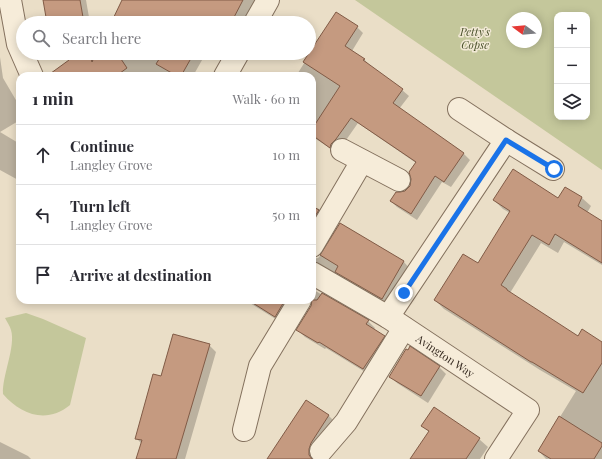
<!DOCTYPE html>
<html lang="en">
<head>
<meta charset="utf-8">
<style>
	:root { --surface:#fff; --page:#f2f2f3; --text:#2b2b33; --muted:#7c7c81; --line:#e1e1e2 }
	body { margin:0; font-family:"Playfair Display",serif; background:var(--page); color:var(--text) }
	.controls { position:absolute; right:12px; top:12px; display:grid; overflow:hidden; border-radius:8px; box-shadow:0 2px 10px #0003 }
	.controls button { width:36px; height:36px; display:grid; place-items:center; padding:0; border:0; border-bottom:1px solid var(--line); background:var(--surface); color:var(--text); font:20px sans-serif }
	.compass { position:absolute; left:506px; top:12px; width:36px; height:36px; border-radius:50%; background:var(--surface); box-shadow:0 2px 10px #0003; rotate:286deg }
	.stop { position:absolute; width:12px; height:12px; margin:-9px; border:3px solid #1a73e8; border-radius:50%; background:#fff }
	.stop.end { background:#1a73e8; border-color:#fff; box-shadow:0 1px 4px #0008 }
	.list { margin:0; padding:0; list-style:none }
	h2 { display:flex; justify-content:space-between; align-items:center; height:52px; margin:0; padding:0 16px; font-size:17px }
	h2 small { font-size:13px; font-weight:400; color:var(--muted) }
	.list li { display:grid; grid-template-columns:26px 1fr auto; gap:12px; align-items:center; box-sizing:border-box; height:60px; padding:0 16px; border-top:1px solid var(--line) }
	.list b { display:block; font-size:15px; white-space:nowrap }
	.list p { margin:0; font-size:13px; white-space:nowrap; color:var(--muted) }
	.list em { font-size:13px; font-style:normal; color:var(--muted) }
	.icon { flex:none; width:22px; height:22px; fill:none; stroke:currentColor; stroke-width:2; stroke-linecap:round; stroke-linejoin:round }
	.map { position:relative; flex:none; width:602px; height:459px; overflow:hidden }
	.search { position:absolute; background:var(--surface); box-shadow:0 2px 10px #0003; left:16px; top:16px; width:300px; height:44px; display:flex; align-items:center; gap:10px; box-sizing:border-box; padding:0 14px; border-radius:22px; color:var(--muted); font-size:15px }
	.panel { position:absolute; background:var(--surface); box-shadow:0 2px 10px #0003; left:16px; top:72px; width:300px; height:232px; border-radius:12px }
	.map>svg:first-child { display:block }
	.green { fill:#c4c79b; fill-rule:evenodd }
	.shadow { fill:#0003 }
	.building { fill:#c59a80; stroke:#815b46 }
	.lines { fill:none; stroke-linecap:round; stroke-linejoin:round }
	.minor-casing { stroke:#84715e; stroke-width:24 }
	.minor { stroke:#f6ecd9; stroke-width:22 }
	.route { stroke:#1a73e8; stroke-width:5 }
	.labels { text-anchor:middle; dominant-baseline:central; stroke-width:3; stroke-linejoin:round; paint-order:stroke }
	.park-label { font-size:11px; font-style:italic; fill:#485029; stroke:#f2e9d6 }
	.street-label { font-size:11px; fill:#362a20; stroke:#f2e9d6 }
</style>
</head>
<body>
<div class="map">
<svg width="602" height="459" viewBox="0 0 602 459">
	<rect width="100%" height="100%" fill="#eadec7"/>
	<g class="green">
		<path d="M355,0h247v170zM557,15h30v102h-30zM512,18h24v24h-24z"/>
		<path d="M26,313l17,6 43,19 -16,67c-23,19 -49,10 -67,-11 -1,-19 13,-47 8,-64 -1,-4 -4,-8 -6,-12z"/>
	</g>
	<g class="shadow">
		<path d="M44,0h42l4,23h-42z"/>
		<path d="M123,0h133l-12,21 -15,-9 -6,11h-111z"/>
		<path d="M336,13l21,14 6,6 -11,18 12,8 6,7 32,24 7,6 -10,13 64,44 7,7 -19,27 -9,-5 -25,38 -20,-13 -6,-6 15,-9 5,-5 5,-24 -58,-40 -21,30 -21,-14 -4,7v-70h-16z"/>
		<path d="M64,53h32v2l1,-2h109l-13,23h-129l6,-15z"/>
		<path d="M0,57l3,21 17,29v13l-20,12z"/>
		<path d="M0,132l20,12v37l-20,-11z"/>
		<path d="M565,188l17,10 9,8 -4,7 15,9v43l-38,-23 -6,11 -17,-10 -31,50 68,44 24,9v113h-56l-7,-8 37,-60 -36,-21 -96,-61 -9,-9 43,-36 32,-51 -7,-4 -9,-9h65z"/>
		<path d="M312,206l7,3 7,7 -14,24z"/>
		<path d="M341,224l63,38 6,7 -21,36 -77,-35v-11l6,-1 5,-5z"/>
		<path d="M312,289l56,32 7,7 -1,2 10,7 7,6 -21,32 -44,-27 -1,1 -20,-12 -7,-7 14,-23 1,-6z"/>
		<path d="M245,300h51l-14,23z"/>
		<path d="M209,345l7,7 -31,107h-48l5,-15 -6,-6 25,-61z"/>
		<path d="M439,367l7,7 -18,29 -31,-20 -7,-7z"/>
		<path d="M306,401l23,15 9,9 -20,34h-44z"/>
		<path d="M423,426l56,13 9,8 -8,12h-62l13,-25z"/>
		<path d="M0,442l28,14 3,3h-31z"/>
	</g>
	<g class="building">
		<path d="M43,0h37l4,23h-37z"/>
		<path d="M122,0h121l-12,23h-120z"/>
		<path d="M336,12l22,14 -13,20 20,13 -2,1 40,29 -10,14 71,50 -20,29 -9,-6 -24,38 -21,-13 6,-9h4l5,-1 5,-5 1,-7 -2,-7 7,-10 -65,-44 -15,21 -5,5 -1,4 -18,-13v-6l28,-43 -37,-24z"/>
		<path d="M63,53h27l2,9 4,-9h21l10,15 -11,8h-69l22,-16z"/>
		<path d="M163,53h31l-13,23h-4l-21,-12z"/>
		<path d="M513,169l45,29 7,-11 17,10 -4,9 24,15v42l-47,-29 -6,11 -17,-10 -31,50 6,4v1l71,46 4,-7 20,13v21l-19,30 -51,-31h-1l-97,-62 29,-46 15,9 32,-52 -17,-11z"/>
		<path d="M312,206l7,4 -7,11z"/>
		<path d="M340,223l64,38 -22,38 -47,-27 3,-6 -18,-11z"/>
		<path d="M322,293l47,27 -3,4 19,12 -22,33 -44,-27 -1,1 -22,-13 15,-24 1,-6h5z"/>
		<path d="M248,300h37l-10,17z"/>
		<path d="M173,334l37,10 -34,115h-40l6,-19 -7,-1 18,-65 8,2z"/>
		<path d="M410,346l30,20 -19,30 -32,-19 17,-28 2,1z"/>
		<path d="M306,400l23,15 -18,28 -2,6v6l3,4h-45z"/>
		<path d="M434,407l46,31 -14,21h-56l19,-28 -8,-5z"/>
		<path d="M559,416l43,27v3l-8,13h-43l-13,-8z"/>
	</g>
	<g class="lines">
		<g class="minor-casing">
			<g id="minor">
				<path d="M10,0l8,44 14,32"/>
				<path d="M255,23l13,-23"/>
				<path d="M225,76l13,-23"/>
				<path d="M506,140l47,29"/>
				<path d="M342,150l57,30"/>
				<path d="M312,246l50,-85"/>
				<path id="s1" d="M312,273l76,44 140,93 -32,49"/>
				<path d="M388,317l118,-177 -47,-31"/>
				<path d="M244,430l16,-64 40,-66"/>
				<path d="M321,451l25,-29 58,-94"/>
			</g>
		</g>
		<use href="#minor" class="minor"/>
	</g>
	<g class="lines">
		<path class="route" d="M404,293l102,-153 48,29"/>
	</g>
	<g class="labels">
		<g class="park-label">
			<text x="475" y="31">Petty's<tspan x="475" dy="13">Copse</tspan></text>
		</g>
		<g class="street-label">
			<text stroke="none"><textPath href="#s1" startOffset="157">Avington Way</textPath></text>
		</g>
	</g>
</svg>
<div class="controls">
<button>+</button>
<button>−</button>
<button><svg class="icon" aria-label="layers" viewBox="0 0 24 24"><path d="M12 4l9 5-9 5-9-5zM3 14l9 5 9-5"/></svg></button>
</div>
<svg class="compass" viewBox="-18 -18 36 36"><path d="M0-13l5 13h-10z" fill="#e53935"/><path d="M0 13l5-13h-10z" fill="#7c7c81"/></svg>
<div class="stop" style="left:554px;top:169px"></div>
<div class="stop end" style="left:404px;top:293px"></div>
<div class="search"><svg class="icon" aria-label="search" viewBox="0 0 24 24"><circle cx="10" cy="10" r="6"/><path d="M15 15l6 6"/></svg>Search here</div>
<section class="panel">
<h2>1 min<small>Walk · 60 m</small></h2>
<ul class="list">
<li><svg class="icon" aria-label="ahead" viewBox="0 0 24 24"><path d="M12 20V5M6 11l6-6 6 6"/></svg><div><b>Continue</b><p>Langley Grove</p></div><em>10 m</em></li>
<li><svg class="icon" aria-label="left" viewBox="0 0 24 24"><path d="M17 20v-9H6M10 6l-5 5 5 5"/></svg><div><b>Turn left</b><p>Langley Grove</p></div><em>50 m</em></li>
<li><svg class="icon" aria-label="arrive" viewBox="0 0 24 24"><path d="M6 21V4h12l-3 4 3 4H6"/></svg><div><b>Arrive at destination</b></div></li>
</ul>
</section>
</div>
</body>
</html>
